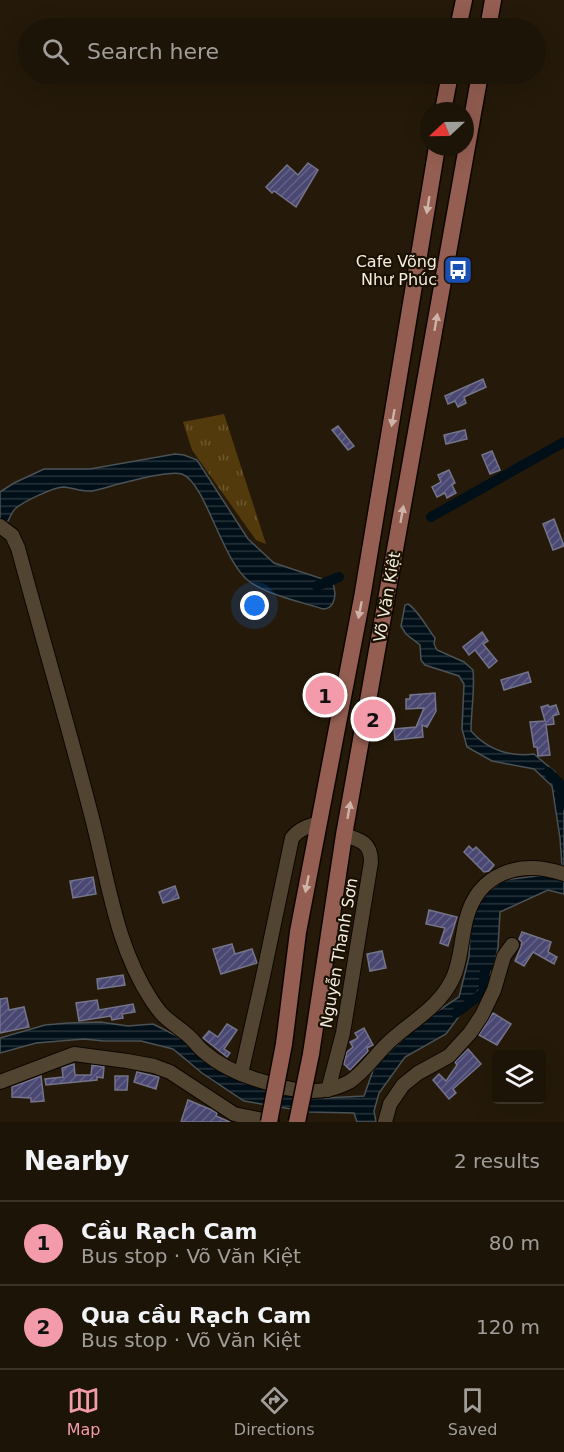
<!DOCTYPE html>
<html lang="en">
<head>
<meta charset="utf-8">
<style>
	:root { --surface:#1c1407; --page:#292115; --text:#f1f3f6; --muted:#a09e9b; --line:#3a3328; --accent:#f39aab }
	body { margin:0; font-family:"DejaVu Sans",sans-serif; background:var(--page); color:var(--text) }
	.controls { position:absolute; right:18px; bottom:18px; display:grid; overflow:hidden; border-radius:6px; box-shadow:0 6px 24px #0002 }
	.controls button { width:54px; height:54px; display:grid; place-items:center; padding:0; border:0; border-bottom:2px solid var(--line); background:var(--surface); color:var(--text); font:30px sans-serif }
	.compass { position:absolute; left:420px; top:102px; width:54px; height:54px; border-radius:50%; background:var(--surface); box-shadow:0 6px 24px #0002; rotate:248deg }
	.you { position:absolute; left:255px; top:606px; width:21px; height:21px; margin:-15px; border:4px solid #fff; border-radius:50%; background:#1a73e8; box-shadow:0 0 0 9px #1a73e833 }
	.badge { display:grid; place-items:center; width:39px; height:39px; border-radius:50%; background:var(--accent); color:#111; font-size:20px; font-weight:700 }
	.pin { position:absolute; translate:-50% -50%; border:3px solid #fff; box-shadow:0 2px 6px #0006 }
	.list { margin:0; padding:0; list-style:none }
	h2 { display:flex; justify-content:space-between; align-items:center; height:78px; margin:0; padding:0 24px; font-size:26px }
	h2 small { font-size:20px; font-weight:400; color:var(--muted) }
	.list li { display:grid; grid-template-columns:39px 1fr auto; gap:18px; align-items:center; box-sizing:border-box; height:84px; padding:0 24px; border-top:2px solid var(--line) }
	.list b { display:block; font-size:22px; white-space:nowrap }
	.list p { margin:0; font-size:20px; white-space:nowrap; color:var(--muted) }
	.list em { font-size:20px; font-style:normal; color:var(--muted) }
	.icon { flex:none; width:33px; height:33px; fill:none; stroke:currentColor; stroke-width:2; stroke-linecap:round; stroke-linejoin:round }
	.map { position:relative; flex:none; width:564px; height:1122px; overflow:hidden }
	.search { position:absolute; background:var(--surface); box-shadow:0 6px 24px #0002; left:18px; right:18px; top:18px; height:66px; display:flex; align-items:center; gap:15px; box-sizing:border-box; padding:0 21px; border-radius:33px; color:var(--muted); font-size:22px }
	.sheet { height:246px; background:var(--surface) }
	nav { display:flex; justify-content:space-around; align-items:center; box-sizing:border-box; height:84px; border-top:2px solid var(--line); background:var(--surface); font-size:16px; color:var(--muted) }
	nav a { display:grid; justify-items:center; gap:3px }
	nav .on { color:var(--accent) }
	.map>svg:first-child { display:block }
	.grass { fill:url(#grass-tufts) }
	.water { fill:url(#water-rules); stroke:#4a5255; stroke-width:1.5 }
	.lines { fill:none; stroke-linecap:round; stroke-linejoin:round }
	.canal { stroke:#011018; stroke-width:10 }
	.building { fill:url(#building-hatch); stroke:#74748a; stroke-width:1.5 }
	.minor-casing { stroke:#0d0500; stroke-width:16 }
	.major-casing { stroke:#0d0500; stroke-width:19 }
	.minor { stroke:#514532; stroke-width:14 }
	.major { stroke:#945e52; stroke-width:16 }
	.major-bridge-casing { stroke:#0d0500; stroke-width:19; stroke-linecap:butt }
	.major-bridge { stroke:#945e52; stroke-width:16 }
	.oneway { fill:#ceb4a8 }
	.labels { text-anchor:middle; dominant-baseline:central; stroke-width:4.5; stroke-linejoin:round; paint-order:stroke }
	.poi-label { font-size:16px; fill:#f4ede2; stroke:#1b1102; text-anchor:end }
	.street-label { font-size:16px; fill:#f4ede2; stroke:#1b1102 }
</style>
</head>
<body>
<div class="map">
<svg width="564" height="1122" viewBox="0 0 564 1122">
	<defs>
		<pattern id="grass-tufts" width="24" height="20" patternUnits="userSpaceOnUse" patternTransform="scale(1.5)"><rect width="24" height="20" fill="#523a0c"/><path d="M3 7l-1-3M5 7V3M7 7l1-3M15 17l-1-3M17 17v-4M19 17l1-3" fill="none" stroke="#6c572f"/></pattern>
		<pattern id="water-rules" width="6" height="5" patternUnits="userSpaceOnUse" patternTransform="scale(1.5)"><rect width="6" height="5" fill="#011018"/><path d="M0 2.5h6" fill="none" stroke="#273339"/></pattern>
		<pattern id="building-hatch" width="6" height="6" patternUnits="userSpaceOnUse" patternTransform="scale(1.5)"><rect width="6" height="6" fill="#4a4773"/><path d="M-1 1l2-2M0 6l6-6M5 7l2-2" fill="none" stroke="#656287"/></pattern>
	</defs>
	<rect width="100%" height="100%" fill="#251a09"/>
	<path class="grass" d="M224,414l42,130 -10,-4 -64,-90 -9,-28z"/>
	<g class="water">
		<path d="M175,454l9,1 13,5 51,79 26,24 58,19c5,9 4,27 -9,27 -22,-7 -54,-14 -73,-27 -28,-20 -44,-99 -68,-108 -14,-5 -72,13 -90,17 -10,1 -18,-3 -28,-4 -10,0 -42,15 -49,22 -6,6 -6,15 -15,24v-41l14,-9 30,-14h46z"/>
		<path d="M408,604c10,6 19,24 27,34l-1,6 3,6 27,12 9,8c2,21 -2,40 -2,61 17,19 38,26 63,23l21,18 9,33v89l-16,-4 -48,22 -2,36 -5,22 -47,64 -41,23 -26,36 -5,18 2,11h-19l-3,-9 -45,-1 -65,-11 -42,-28 -29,-24 -32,-8h-37l-20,-2 -48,4 -36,10v-15l45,-13 23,-2 32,-1 28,4 25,-2 38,19 60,38 75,17 38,-2 11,-31 52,-47 32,-21 10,-40 2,-44 17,-21 16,-12 41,-5 18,5 -3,-42 -8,-52 -18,-17 -42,-8 -25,-14 -5,-18 2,-45 -5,-8 -34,-11 -4,-5 -1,-15 -14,-11 -5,-8 4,-21z"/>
	</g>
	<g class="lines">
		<g class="canal">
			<path d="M431,517l133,-75"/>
			<path d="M317,586l22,-9"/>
			<path d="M548,772l12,12 1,22"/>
			<path d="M456,1013l27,-20 2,-23"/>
		</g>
	</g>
	<g class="building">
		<path d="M308,163l10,7 -22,37 -22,-16 -2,2 -6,-6 21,-22 11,10z"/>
		<path d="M483,379l3,8 -22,10 2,6 -8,4 -3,-6 -7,3 -3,-8z"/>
		<path d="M338,426l16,20 -6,4 -16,-20z"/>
		<path d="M465,430l2,9 -21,5 -2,-9z"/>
		<path d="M492,451l8,19 -10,4 -8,-19z"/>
		<path d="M449,470l6,13 -3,2 4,8 -9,5 -2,-5 -8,4 -5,-10 9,-5 -3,-7z"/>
		<path d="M554,519l10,27 -11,4 -10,-26z"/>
		<path d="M482,632l6,9 -5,3 14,17 -8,7 -14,-18 -6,5 -6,-8z"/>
		<path d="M528,672l3,10 -27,8 -3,-10z"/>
		<path d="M435,693l1,18 -9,16 -5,-2 1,12 -28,3 -1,-11 22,-2 8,-19 -18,1v-10h4v-4z"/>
		<path d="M548,705l1,2 7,-2 3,9 -6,2 1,8 -8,1 4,30 -12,1 -1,-9h-3l-4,-25 15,-1 -4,-14z"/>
		<path d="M469,846l4,4 3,-3 18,18 -5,6 -5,1 -20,-20z"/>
		<path d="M93,877l3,17 -23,4 -3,-17z"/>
		<path d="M175,886l4,12 -16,5 -4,-11z"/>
		<path d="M429,910l28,7 -9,29 -8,-3 5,-15 -19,-4z"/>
		<path d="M522,932l29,10 -3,10 9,5 -3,7 -21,-12 -9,14 -9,-5 6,-14 1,-5 -3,-3z"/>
		<path d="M232,944l3,10 17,-5 5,14 -36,11 -8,-25z"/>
		<path d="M382,951l4,17 -16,3 -3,-17z"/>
		<path d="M123,975l2,10 -27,4 -1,-10z"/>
		<path d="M7,998l2,12 15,-3 5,20 -29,6v-34z"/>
		<path d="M97,1000l2,10 34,-6 2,8 -13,2 1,4 -11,2 -1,-4 -32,5 -3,-18z"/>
		<path d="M493,1013l18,11 -14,21 -18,-10z"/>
		<path d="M227,1024l10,6 -13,19 6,4 -3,4 -24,-19 6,-7 9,6z"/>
		<path d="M364,1028l9,17 -6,3 1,3 -18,19 -6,-6 3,-12 6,-5 -3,-5 8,-4 -3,-5z"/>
		<path d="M468,1049l13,15 -28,25 3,4 -7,6 -16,-19 6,-6 7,7 11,-16 -2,-3z"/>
		<path d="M74,1064l1,11h16l1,-10 12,2 -1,11 -6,-1v3l-51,5 -1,-6 18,-2 -1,-9z"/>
		<path d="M137,1072l22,5 -3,12 -22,-7z"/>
		<path d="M41,1076l3,25 -13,1v-4l-19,-1v-10z"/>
		<path d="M115,1076h13l-1,14h-12z"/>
		<path d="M188,1100l24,10 5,3 -1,3 14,6h-49z"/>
	</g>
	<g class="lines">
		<g class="minor-casing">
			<g id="minor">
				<path d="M0,526l12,9 6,13c24,89 50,177 73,266 17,64 24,131 61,187 12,18 17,19 33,32 7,5 12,13 18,18 16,14 35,23 55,29 22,7 48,15 71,9 7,-1 14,-4 20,-7 14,-9 25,-25 37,-37 22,-22 51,-35 66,-65 9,-18 9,-40 14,-60 12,-48 55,-61 98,-46"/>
				<path d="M241,1074l21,-93 30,-143c7,-9 16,-12 27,-15"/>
				<path d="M0,1082l74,-28 53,7 27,5 16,6 64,42 38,8"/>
				<path d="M328,1090l15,-57 28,-171c0,-19 -10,-22 -27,-27"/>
				<path d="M385,1122l5,-18 13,-19 15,-12 31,-17 21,-23 12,-18 12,-25 10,-34 8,-11"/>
			</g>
		</g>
		<g class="major-casing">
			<g id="major">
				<path d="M458,28l6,-28"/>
				<path d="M488,28l5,-28"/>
				<path d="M443,111l7,-37"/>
				<path d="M284,1044l14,-112 64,-334 75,-451"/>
				<path d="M311,1054l33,-219 136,-761"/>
			</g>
		</g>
		<use href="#minor" class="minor"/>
		<use href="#major" class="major"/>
		<g class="major-bridge-casing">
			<g id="major-bridge">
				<path d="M269,1122l15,-78"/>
				<path d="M297,1122l14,-68"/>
			</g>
		</g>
		<use href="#major-bridge" class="major-bridge"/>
	</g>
	<defs><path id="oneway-solid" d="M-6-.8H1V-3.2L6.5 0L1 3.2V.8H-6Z" transform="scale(1.5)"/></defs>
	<g class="oneway">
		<use href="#oneway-solid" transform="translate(428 205) rotate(99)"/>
		<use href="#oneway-solid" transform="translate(436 322) rotate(-80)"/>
		<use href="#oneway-solid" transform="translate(393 418) rotate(100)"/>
		<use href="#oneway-solid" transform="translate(402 514) rotate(-80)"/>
		<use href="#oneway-solid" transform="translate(360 610) rotate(101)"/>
		<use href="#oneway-solid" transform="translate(349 810) rotate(-80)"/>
		<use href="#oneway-solid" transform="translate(307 884) rotate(101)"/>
	</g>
	<defs>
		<g id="bus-square" transform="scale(1.5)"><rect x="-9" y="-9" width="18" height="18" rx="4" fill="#1a4fb4" stroke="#1b1102"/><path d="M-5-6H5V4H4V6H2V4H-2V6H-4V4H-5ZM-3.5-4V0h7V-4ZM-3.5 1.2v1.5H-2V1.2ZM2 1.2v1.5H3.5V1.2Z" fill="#fff"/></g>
	</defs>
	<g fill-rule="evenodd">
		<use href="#bus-square" x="458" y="270"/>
	</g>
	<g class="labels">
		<g class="poi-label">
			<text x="437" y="261">Cafe Võng<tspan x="437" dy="18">Như Phúc</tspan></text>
		</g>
		<g class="street-label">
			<text transform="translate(387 597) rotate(-80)">Võ Văn Kiệt</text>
			<text transform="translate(339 953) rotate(-80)">Nguyễn Thanh Sơn</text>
		</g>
	</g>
</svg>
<div class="controls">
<button><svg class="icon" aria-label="layers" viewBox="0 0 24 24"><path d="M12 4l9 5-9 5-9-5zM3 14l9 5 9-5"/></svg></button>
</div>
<svg class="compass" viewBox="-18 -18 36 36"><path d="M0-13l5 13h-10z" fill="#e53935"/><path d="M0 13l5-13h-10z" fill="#a09e9b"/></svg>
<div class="you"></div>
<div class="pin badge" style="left:325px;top:695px">1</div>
<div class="pin badge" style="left:373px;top:719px">2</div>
<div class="search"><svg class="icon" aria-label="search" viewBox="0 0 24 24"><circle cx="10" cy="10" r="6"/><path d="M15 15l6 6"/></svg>Search here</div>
</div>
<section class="sheet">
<h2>Nearby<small>2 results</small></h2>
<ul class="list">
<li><span class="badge">1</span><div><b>Cầu Rạch Cam</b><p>Bus stop · Võ Văn Kiệt</p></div><em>80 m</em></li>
<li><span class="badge">2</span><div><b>Qua cầu Rạch Cam</b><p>Bus stop · Võ Văn Kiệt</p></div><em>120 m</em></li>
</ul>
</section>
<nav>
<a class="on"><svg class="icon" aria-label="map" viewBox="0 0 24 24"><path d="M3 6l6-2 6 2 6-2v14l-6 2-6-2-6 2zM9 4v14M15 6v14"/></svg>Map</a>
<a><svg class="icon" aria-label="directions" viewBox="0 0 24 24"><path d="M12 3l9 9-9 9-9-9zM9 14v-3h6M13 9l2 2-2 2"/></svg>Directions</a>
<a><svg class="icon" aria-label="saved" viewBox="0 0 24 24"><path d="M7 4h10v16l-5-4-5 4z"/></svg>Saved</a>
</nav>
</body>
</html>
